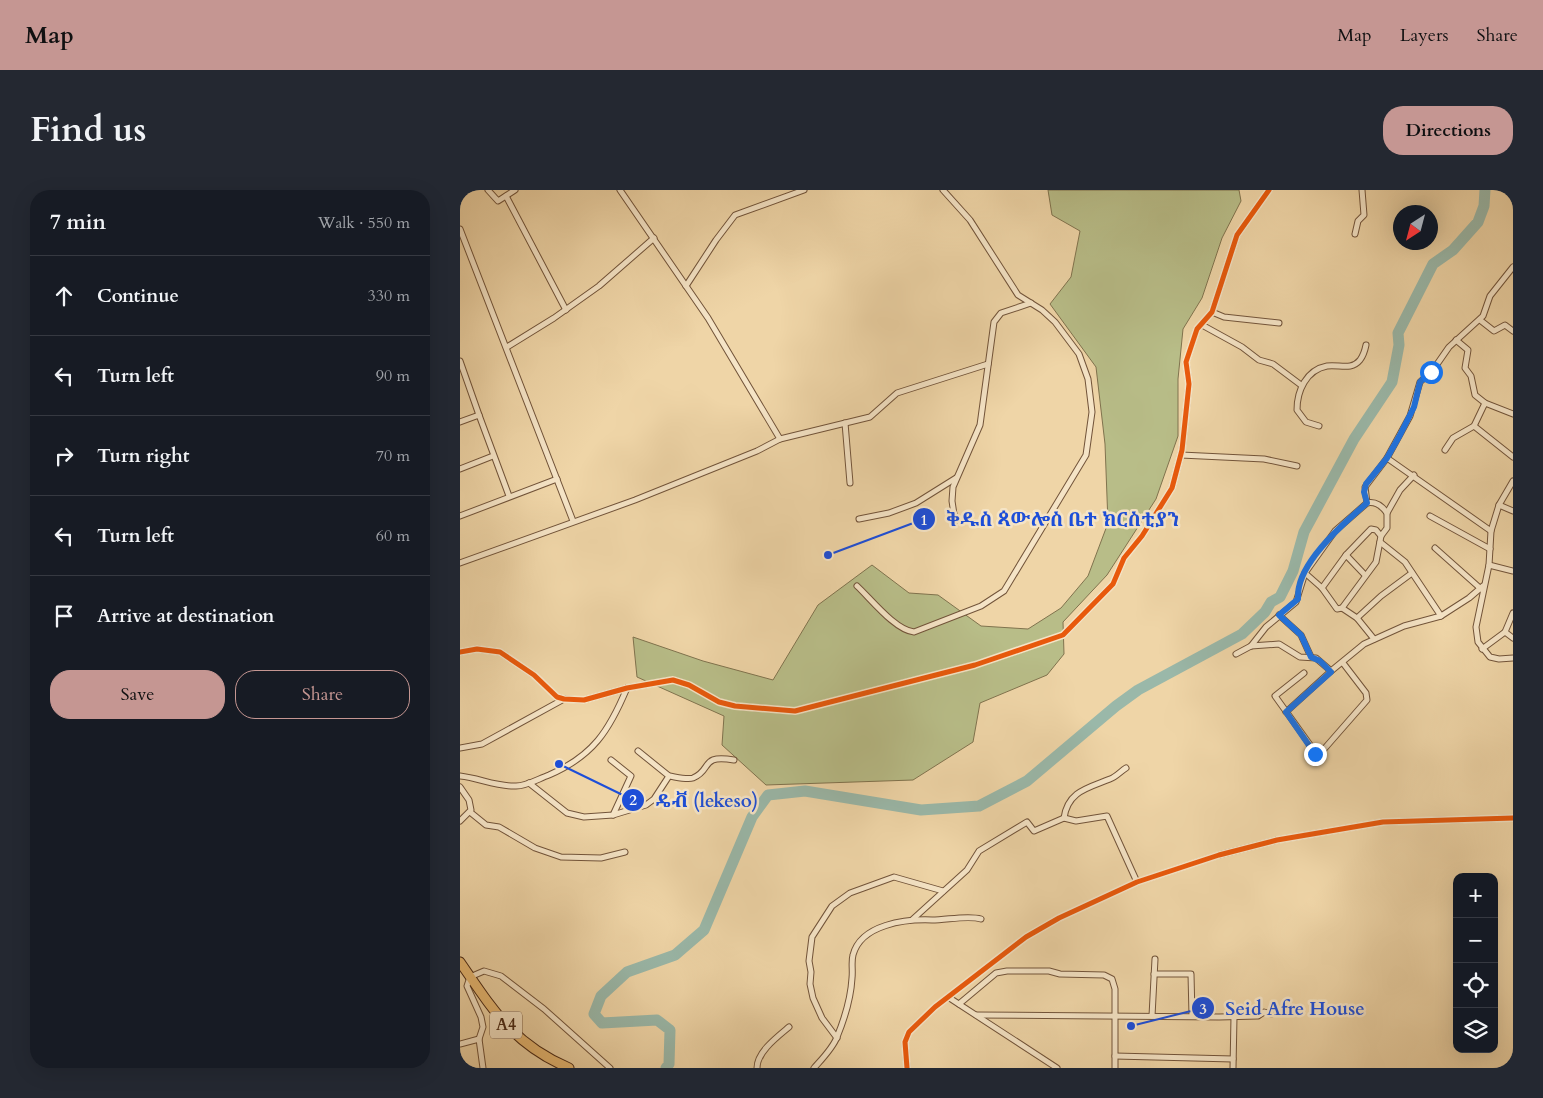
<!DOCTYPE html>
<html lang="en">
<head>
<meta charset="utf-8">
<style>
	:root { --surface:#171b24; --page:#242831; --text:#f1f3f6; --muted:#9ea1a6; --line:#363941; --accent:#c59692 }
	body { margin:0; font-family:Cardo,"Noto Serif Ethiopic",serif; background:var(--page); color:var(--text) }
	.controls { position:absolute; right:15px; bottom:15px; display:grid; overflow:hidden; border-radius:10px; box-shadow:0 5px 20px #0002 }
	.controls button { width:45px; height:45px; display:grid; place-items:center; padding:0; border:0; border-bottom:1px solid var(--line); background:var(--surface); color:var(--text); font:25px sans-serif }
	.compass { position:absolute; left:933px; top:15px; width:45px; height:45px; border-radius:50%; background:var(--surface); box-shadow:0 5px 20px #0002; rotate:216deg }
	.stop { position:absolute; width:15px; height:15px; margin:-11px; border:4px solid #1a73e8; border-radius:50%; background:#fff }
	.stop.end { background:#1a73e8; border-color:#fff; box-shadow:0 1px 5px #0008 }
	.list { margin:0; padding:0; list-style:none }
	h2 { display:flex; justify-content:space-between; align-items:center; height:65px; margin:0; padding:0 20px; font-size:21px }
	h2 small { font-size:16px; font-weight:400; color:var(--muted) }
	.list li { display:grid; grid-template-columns:32px 1fr auto; gap:15px; align-items:center; box-sizing:border-box; height:80px; padding:0 20px; border-top:1px solid var(--line) }
	.list b { display:block; font-size:19px; white-space:nowrap }
	.list em { font-size:16px; font-style:normal; color:var(--muted) }
	.actions { display:flex; gap:10px; padding:15px 20px }
	.actions a { flex:1; padding:11px 0; border:1px solid var(--accent); border-radius:20px; text-align:center; font-size:18px; color:var(--accent) }
	.actions .main { background:var(--accent); color:#111 }
	.icon { flex:none; width:28px; height:28px; fill:none; stroke:currentColor; stroke-width:2; stroke-linecap:round; stroke-linejoin:round }
	.map { position:relative; flex:none; width:1053px; height:878px; overflow:hidden; border-radius:20px }
	header { display:flex; align-items:center; gap:30px; box-sizing:border-box; height:70px; padding:0 25px; background:var(--accent); color:#111 }
	header strong { font-size:24px }
	nav { display:flex; gap:28px; margin-inline-start:auto; font-size:18px }
	.intro { display:flex; align-items:center; justify-content:space-between; box-sizing:border-box; height:120px; padding:0 30px }
	h1 { margin:0; font-size:35px }
	.button { padding:12px 22px; border-radius:20px; background:var(--accent); color:#111; font-size:18px; font-weight:700 }
	main { display:flex; gap:30px; padding:0 30px }
	aside { flex:1; background:var(--surface); border-radius:20px; box-shadow:0 5px 20px #0002 }
	.map>svg:first-child { display:block }
	.green { fill:#b8bd88; stroke:#80734e }
	.lines { fill:none; stroke-linecap:round; stroke-linejoin:round }
	.river { stroke:#9ab8a9; stroke-width:11 }
	.street-casing { stroke:#72543a; stroke-width:7 }
	.primary-casing { stroke:#492915; stroke-width:11 }
	.street { stroke:#f5e4c6; stroke-width:5 }
	.primary { stroke:#e8ba74; stroke-width:9 }
	.cycleway-casing { stroke:#f5e4c6; stroke-width:8 }
	.cycleway { stroke:#e8590c; stroke-width:5 }
	.route { stroke:#1a73e8; stroke-width:6 }
	.labels { text-anchor:middle; dominant-baseline:central; stroke-width:5; stroke-linejoin:round; paint-order:stroke }
	.shield { fill:#f5e4c6; stroke:#7d614a; stroke-width:1 }
	.shield-label { font-size:16px; font-weight:bold; fill:#492915 }
	.leader { fill:none; stroke:#1d4ed8; stroke-width:2 }
	.callout-dot { fill:#1d4ed8; stroke:#f5e4c6; stroke-width:2 }
	.mark-label { font-size:15px; text-anchor:middle; font-weight:bold; fill:#fff }
	.callout-label { font-size:19px; text-anchor:middle; font-weight:bold; fill:#1d4ed8; stroke:#f5e4c6; stroke-width:5; stroke-linejoin:round; paint-order:stroke }
</style>
</head>
<body>
<header>
<strong>Map</strong>
<nav><a>Map</a><a>Layers</a><a>Share</a></nav>
</header>
<div class="intro"><h1>Find us</h1><a class="button">Directions</a></div>
<main>
<aside>
<h2>7 min<small>Walk · 550 m</small></h2>
<ul class="list">
<li><svg class="icon" aria-label="ahead" viewBox="0 0 24 24"><path d="M12 20V5M6 11l6-6 6 6"/></svg><div><b>Continue</b></div><em>330 m</em></li>
<li><svg class="icon" aria-label="left" viewBox="0 0 24 24"><path d="M17 20v-9H6M10 6l-5 5 5 5"/></svg><div><b>Turn left</b></div><em>90 m</em></li>
<li><svg class="icon" aria-label="right" viewBox="0 0 24 24"><path d="M7 20v-9h11M14 6l5 5-5 5"/></svg><div><b>Turn right</b></div><em>70 m</em></li>
<li><svg class="icon" aria-label="left" viewBox="0 0 24 24"><path d="M17 20v-9H6M10 6l-5 5 5 5"/></svg><div><b>Turn left</b></div><em>60 m</em></li>
<li><svg class="icon" aria-label="arrive" viewBox="0 0 24 24"><path d="M6 21V4h12l-3 4 3 4H6"/></svg><div><b>Arrive at destination</b></div></li>
</ul>
<div class="actions"><a class="main">Save</a><a>Share</a></div>
</aside>
<div class="map">
<svg width="1053" height="878" viewBox="0 0 1053 878">
	<rect width="100%" height="100%" fill="#efd5a7"/>
	<filter id="stains"><feTurbulence type="fractalNoise" baseFrequency=".004" numOctaves="4"/><feColorMatrix values="0 0 0 0 .2 0 0 0 0 .09 0 0 0 0 .02 0 0 0 .5 -.17"/></filter>
	<radialGradient id="worn" r=".72"><stop offset=".6" stop-color="#630" stop-opacity="0"/><stop offset="1" stop-color="#630" stop-opacity=".3"/></radialGradient>
	<path class="green" d="M588,0h191l2,11 -19,37 -20,60 -19,31 -5,50v57l-22,63 -49,76 -44,47 1,32 -17,21 -67,28 -7,39 -60,38 -147,5 -44,-40 2,-29 -87,-39 -4,-40 70,24 70,19 45,-75 54,-40 37,28 29,2 43,31 47,3 33,-21 27,-32 20,-53 -3,-79 -9,-77 -46,-63 21,-27 9,-46 -28,-16z"/>
	<g class="lines">
		<path class="river" d="M206,878l3,-4 1,-34 -13,-10 -55,3 -8,-9 7,-18 26,-24 48,-17 29,-25 48,-113 16,-22 37,-4 116,19 58,-4 48,-25 89,-75 22,-16 104,-56 23,-22 6,-10 9,-5 13,-26 11,-39 50,-93 38,-57 7,-37 -1,-12 35,-69 20,-14 25,-28 6,-16 1,-16"/>
		<g class="street-casing">
			<g id="street">
				<path d="M28,0l10,11 17,-11"/>
				<path d="M160,0l88,128 72,121"/>
				<path d="M46,6l60,114"/>
				<path d="M0,39l113,292"/>
				<path d="M895,44l3,-13 6,-6 -2,-25"/>
				<path d="M226,96l30,-46 19,-25 69,-25"/>
				<path d="M752,122l12,5 55,6"/>
				<path d="M1020,130l14,11 11,-6 8,6"/>
				<path d="M742,135l40,22 17,13 14,4 28,21"/>
				<path d="M996,150l12,10 -3,18 6,8 4,19 10,8"/>
				<path d="M47,157l47,-29 45,-32 55,-48"/>
				<path d="M0,171l19,54"/>
				<path d="M0,232l19,-7 30,81"/>
				<path d="M385,233l5,60"/>
				<path d="M859,236l-13,-4 -9,-12c0,-19 9,-40 30,-44 12,-2 24,5 33,-6 3,-4 5,-10 6,-15"/>
				<path d="M1014,236l39,31"/>
				<path d="M985,260l8,-12 21,-12 11,-23 28,11"/>
				<path d="M721,265l83,4 33,7"/>
				<path d="M0,279l33,-13"/>
				<path d="M1053,291l-14,24 -8,26 -2,34 -13,62 2,15 12,15 9,2 14,-1"/>
				<path d="M907,313l-2,-16 22,-29"/>
				<path d="M1039,315l14,6"/>
				<path d="M927,323l13,-23 14,-15"/>
				<path d="M0,326l97,-37"/>
				<path d="M970,326l60,33"/>
				<path d="M399,329l30,-6 27,-10 40,-25"/>
				<path d="M495,331l-3,-20 1,-14 27,-62 14,-103 7,-9 30,-10"/>
				<path d="M1031,341l-104,-73 23,-42 10,-34 13,-12 16,-23 34,-31 7,-20 23,-29"/>
				<path d="M920,352l25,20 36,54 28,-18 14,-12"/>
				<path d="M975,358l46,41"/>
				<path d="M0,373l175,-63 122,-49 23,-12 90,-22 27,-24 91,-29"/>
				<path d="M1029,375l24,6"/>
				<path d="M845,383l17,15 15,21 5,-1 15,10 17,21"/>
				<path d="M397,396c14,13 38,44 57,46l67,-26 23,-15 82,-136 6,-43 -4,-33 -9,-25 -24,-32 -13,-12 -24,-15 -48,-75 -27,-30"/>
				<path d="M862,398l24,-33 19,20"/>
				<path d="M882,418l34,-46 5,-26 -5,-6 -5,-1 -25,26"/>
				<path d="M1053,423l-8,19 8,6"/>
				<path d="M819,425l22,20 10,22"/>
				<path d="M897,428l24,-22 31,-23"/>
				<path d="M791,456l15,-19 30,-25 9,-29 30,-42 32,-28c9,-2 15,3 20,10v15l-6,8"/>
				<path d="M1022,459l23,-17"/>
				<path d="M0,462l17,-3 23,3 34,23 23,22 7,2 20,1 43,-12 46,-8 16,5 30,17 16,4 60,5 180,-46 88,-30 50,-51 11,-26 18,-22 30,-48 10,-38 7,-66 -3,-22 11,-33 15,-17 25,-77 32,-45"/>
				<path d="M776,464l15,-8 28,-2 21,13 16,1 15,13 33,-27 40,-18 37,-10"/>
				<path d="M844,483l-29,23 43,60 49,-56 -1,-7 -23,-30"/>
				<path d="M826,522l45,-41"/>
				<path d="M0,558l22,-4 82,-45"/>
				<path d="M178,561l31,25"/>
				<path d="M151,570l20,16 -18,39"/>
				<path d="M0,586c19,2 37,11 56,10 11,0 22,-7 33,-11 44,-19 60,-44 78,-87"/>
				<path d="M69,593l38,30 17,4 29,-2 33,-10 8,-6 15,-23c7,1 18,4 24,2 20,-8 6,-24 41,-18"/>
				<path d="M0,597l9,13 2,10 -11,11"/>
				<path d="M10,622l16,13 13,2 36,21 26,9 40,1 24,-6"/>
				<path d="M604,628c4,-27 24,-30 46,-39 6,-2 11,-8 16,-11"/>
				<path d="M453,729l54,-49 12,-19 48,-29 7,9 30,-13 12,3 31,-5 30,66"/>
				<path d="M694,784h37l1,42"/>
				<path d="M488,807l109,71"/>
				<path d="M499,814l37,-31 11,-2h42l11,3 44,1 8,4 3,10v79"/>
				<path d="M516,825l243,2 39,-1 6,-4 7,2"/>
				<path d="M692,826l3,-57"/>
				<path d="M377,848l-15,-20 -9,-20 -3,-14 1,-12 -2,-11 3,-24 20,-31 18,-13 44,-16 49,14"/>
				<path d="M0,854l19,-5"/>
				<path d="M655,866l118,3"/>
				<path d="M23,878l-4,-29 4,-12 -2,-10 -14,-31 3,-9 14,-6 17,5 43,33 66,59"/>
				<path d="M297,878c0,-16 20,-31 32,-41"/>
				<path d="M354,878c8,-9 19,-20 23,-31 7,-17 14,-41 15,-59 1,-8 -1,-16 1,-23 8,-31 53,-36 79,-35 15,0 36,-5 49,-1"/>
				<path d="M447,878l-2,-26 4,-10 26,-25 91,-70 33,-19 78,-36 82,-27 58,-15 106,-18 130,-4"/>
				<path d="M773,878l1,-51"/>
			</g>
		</g>
		<g class="primary-casing">
			<path id="primary" d="M0,772c33,48 53,82 109,106"/>
		</g>
		<use href="#street" class="street"/>
		<use href="#primary" class="primary"/>
		<g class="cycleway-casing">
			<g id="cycleway">
				<path d="M0,462l17,-3 23,3 34,23 23,22 7,2 20,1 43,-12 46,-8 16,5 30,17 16,4 60,5 180,-46 88,-30 50,-51 11,-26 18,-22 30,-48 10,-38 7,-66 -3,-22 11,-33 15,-17 25,-77 32,-45"/>
				<path d="M447,878l-2,-26 4,-10 26,-25 91,-70 33,-19 78,-36 82,-27 58,-15 106,-18 130,-4"/>
			</g>
		</g>
		<use href="#cycleway" class="cycleway"/>
	</g>
	<g class="lines">
		<path class="route" d="M855,564l-29,-42 45,-40 -11,-11 -9,-4 -10,-22 -22,-20 19,-16c0,-4 0,-8 1,-12 6,-30 46,-65 68,-84l-3,-11 2,-8 21,-26 13,-23 14,-28 6,-25 11,-10"/>
	</g>
	<g class="labels">
		<rect class="shield" x="30" y="821.5" width="32" height="27" rx="4"/>
		<g class="shield-label">
			<text x="46" y="835">A4</text>
		</g>
	</g>
	<path class="leader" d="M368 365L464 329M99 574L173 610M671 836L743 818"/>
	<g class="callout-dot">
		<circle cx="368" cy="365" r="5"/>
		<circle cx="99" cy="574" r="5"/>
		<circle cx="671" cy="836" r="5"/>
		<circle cx="464" cy="329" r="12"/>
		<circle cx="173" cy="610" r="12"/>
		<circle cx="743" cy="818" r="12"/>
	</g>
	<g class="mark-label">
		<text x="464" y="335">1</text>
		<text x="173" y="615">2</text>
		<text x="743" y="824">3</text>
	</g>
	<g class="callout-label">
		<text x="603" y="336">ቅዱስ ጳውሎስ ቤተ ክርስቲያን</text>
		<text x="247" y="617">ዴቭ (lekeso)</text>
		<text x="835" y="825">Seid Afre House</text>
	</g>
	<rect width="100%" height="100%" filter="url(#stains)"/>
	<rect width="100%" height="100%" fill="url(#worn)"/>
</svg>
<div class="controls">
<button>+</button>
<button>−</button>
<button><svg class="icon" aria-label="locate" viewBox="0 0 24 24"><circle cx="12" cy="12" r="6"/><path d="M12 2v4M12 18v4M2 12h4M18 12h4"/></svg></button>
<button><svg class="icon" aria-label="layers" viewBox="0 0 24 24"><path d="M12 4l9 5-9 5-9-5zM3 14l9 5 9-5"/></svg></button>
</div>
<svg class="compass" viewBox="-18 -18 36 36"><path d="M0-13l5 13h-10z" fill="#e53935"/><path d="M0 13l5-13h-10z" fill="#9ea1a6"/></svg>
<div class="stop" style="left:971px;top:182px"></div>
<div class="stop end" style="left:855px;top:564px"></div>
</div>
</main>
</body>
</html>
